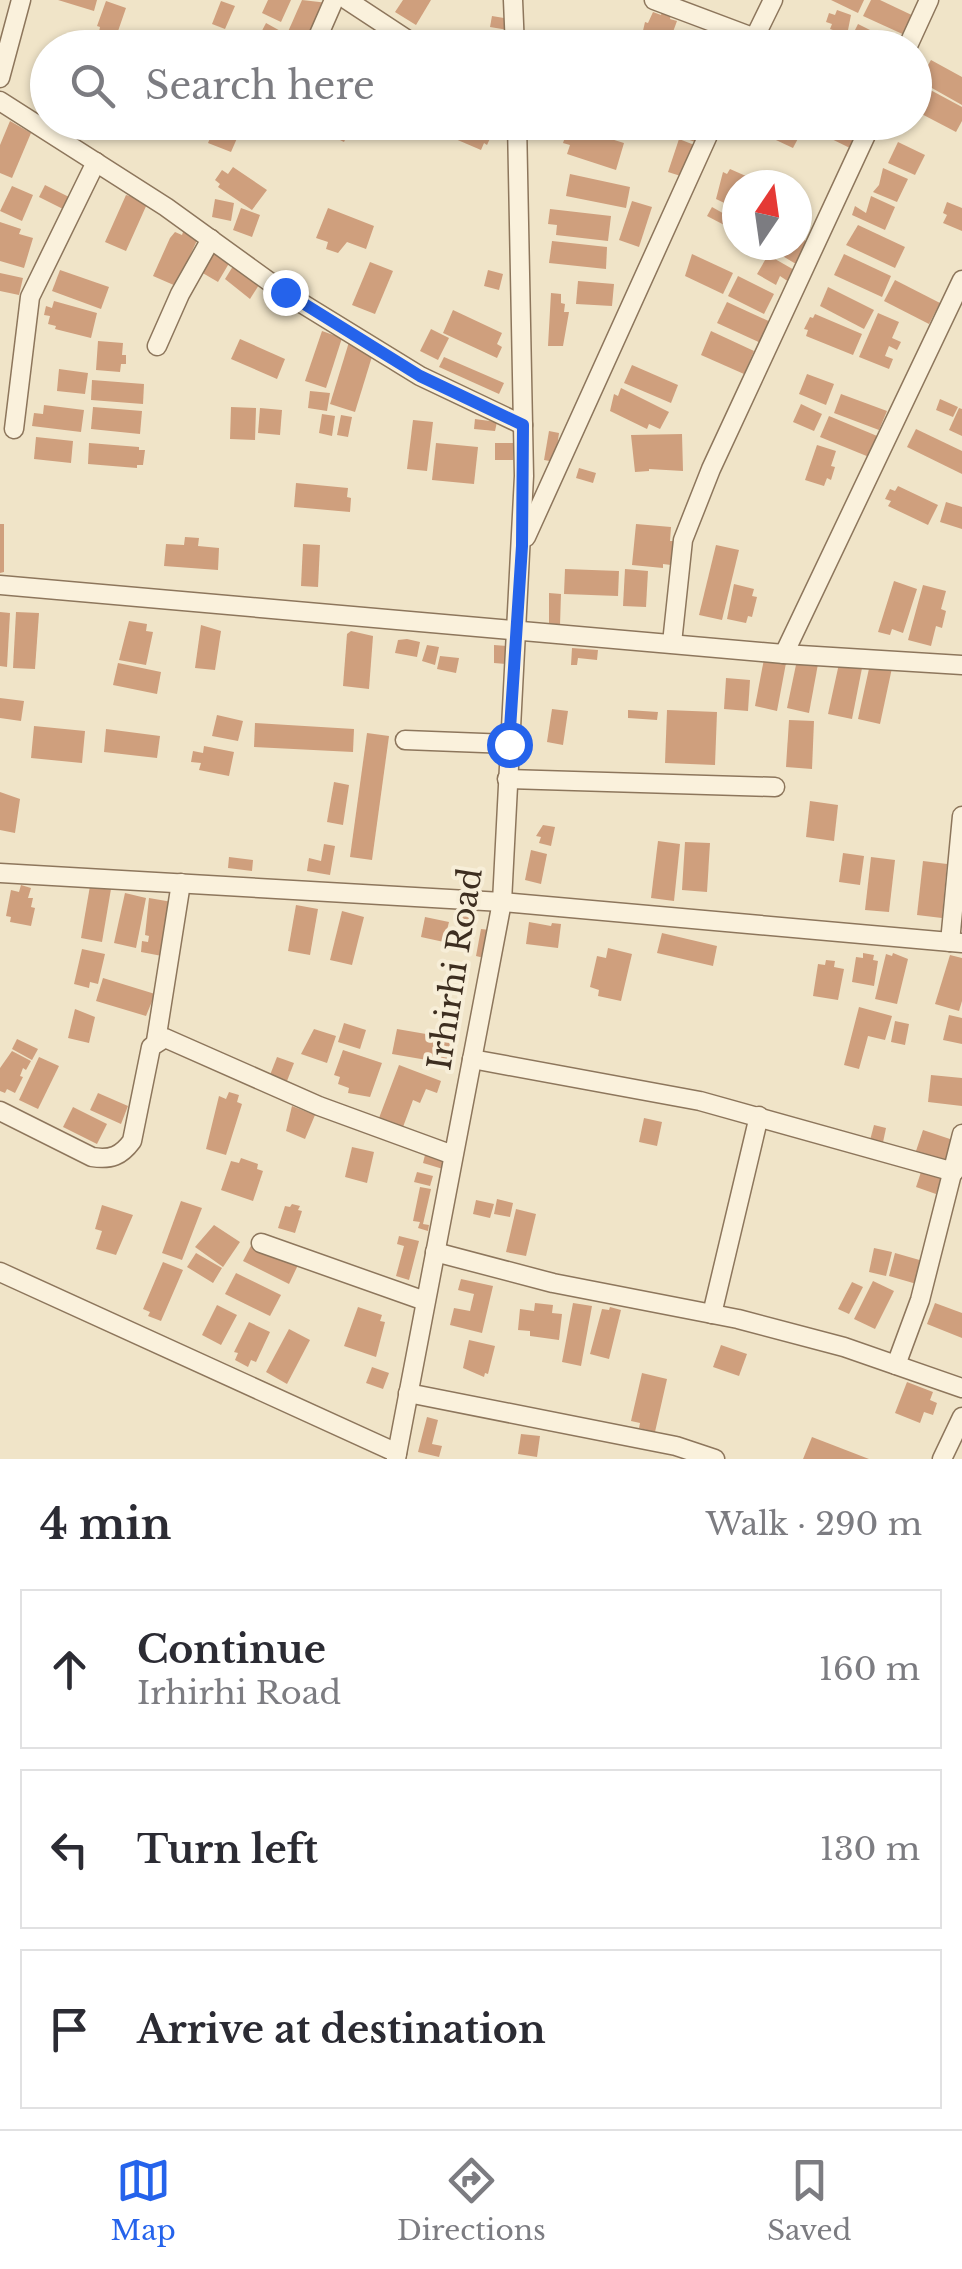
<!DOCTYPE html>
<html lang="en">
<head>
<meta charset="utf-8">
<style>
	:root { --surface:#fff; --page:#f2f2f3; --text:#2b2b33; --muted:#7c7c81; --line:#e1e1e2; --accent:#2563eb }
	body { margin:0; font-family:"Libre Baskerville",serif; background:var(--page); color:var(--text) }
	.compass { position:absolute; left:722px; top:170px; width:90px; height:90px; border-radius:50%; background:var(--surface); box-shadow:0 2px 8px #0004; rotate:13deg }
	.stop { position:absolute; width:30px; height:30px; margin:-22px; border:8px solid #2563eb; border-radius:50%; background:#fff }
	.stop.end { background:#2563eb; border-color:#fff; box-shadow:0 2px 10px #0008 }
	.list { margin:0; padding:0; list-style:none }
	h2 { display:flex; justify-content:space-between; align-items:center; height:130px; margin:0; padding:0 40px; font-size:42px }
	h2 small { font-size:32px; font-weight:400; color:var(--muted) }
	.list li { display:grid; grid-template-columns:65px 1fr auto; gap:30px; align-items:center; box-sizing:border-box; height:160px; margin:0 20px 20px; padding:0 20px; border:2px solid var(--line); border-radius:0px }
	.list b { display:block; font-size:38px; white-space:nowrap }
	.list p { margin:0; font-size:32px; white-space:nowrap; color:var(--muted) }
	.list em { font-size:32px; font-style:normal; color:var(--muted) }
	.icon { flex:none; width:55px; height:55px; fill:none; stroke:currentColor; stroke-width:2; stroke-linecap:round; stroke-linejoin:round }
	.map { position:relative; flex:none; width:962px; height:1459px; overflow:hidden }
	.search { position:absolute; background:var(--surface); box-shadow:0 2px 8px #0004; left:30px; right:30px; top:30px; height:110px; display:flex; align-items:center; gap:25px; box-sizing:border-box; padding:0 35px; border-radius:55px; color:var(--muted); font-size:38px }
	.sheet { height:670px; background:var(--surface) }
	nav { display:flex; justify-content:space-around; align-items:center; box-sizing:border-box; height:140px; border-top:2px solid var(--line); background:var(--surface); font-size:28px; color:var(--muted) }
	nav a { display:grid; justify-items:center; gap:5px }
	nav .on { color:var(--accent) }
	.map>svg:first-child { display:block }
	.building { fill:#cf9f7d }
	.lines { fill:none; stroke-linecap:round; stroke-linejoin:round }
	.minor-casing { stroke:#8d765c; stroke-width:21 }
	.minor { stroke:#faf1dc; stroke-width:18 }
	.route { stroke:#2563eb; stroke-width:12 }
	.labels { text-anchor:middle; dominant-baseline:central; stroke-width:8; stroke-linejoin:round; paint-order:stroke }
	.street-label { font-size:32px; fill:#3d2e20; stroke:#f7eed8 }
</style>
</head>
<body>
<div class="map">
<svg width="962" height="1459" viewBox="0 0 962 1459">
	<rect width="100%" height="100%" fill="#f0e4c8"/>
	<g class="building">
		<path d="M58,0h39l-3,11z"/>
		<path d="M268,0h23l-10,22 -19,-9z"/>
		<path d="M302,0l26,3 -18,41 -23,-10z"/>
		<path d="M403,0h28l-15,25 -21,-13z"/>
		<path d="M831,0h33l-6,13z"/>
		<path d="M871,0h9l38,18 -9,19 -46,-21z"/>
		<path d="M106,1l20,7 -9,26 -6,-2 -2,4 -10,-4 1,-5 -3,-1z"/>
		<path d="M221,1l14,5 -10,23 -13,-5z"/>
		<path d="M662,10l9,4 -1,5 7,2 -10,27h-28l6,-26 3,1 5,-11 8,3z"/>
		<path d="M837,10l14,5 -4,20 -17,-6 2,-5 -6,-2 3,-9 6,2z"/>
		<path d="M492,16l18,3 -2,11 -18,-3z"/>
		<path d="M266,23l18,10 -8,15h-23z"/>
		<path d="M858,24l18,9 -7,15h-23z"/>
		<path d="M803,34l34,13v1h-39z"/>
		<path d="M931,60l31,17v28l-39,-22 5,-8 -4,-3z"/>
		<path d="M923,86l39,21v14l-6,11 -42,-22v-8z"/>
		<path d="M10,121l21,12 -19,45 -12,-5v-28z"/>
		<path d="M217,122h35l-7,17 -7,-3 -7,16 -23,-9z"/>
		<path d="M304,122h49l-9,20z"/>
		<path d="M452,122h40l-3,9 4,1 -6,13 -3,-2 -3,7 -35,-15z"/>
		<path d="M666,122h45l-8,23 -40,-15z"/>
		<path d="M737,122h52l14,7 -10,19z"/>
		<path d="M812,122h35l18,9 -13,18 -43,-21z"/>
		<path d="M575,128l49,15 -8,27 -49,-16 3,-9 -7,-2 3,-9 7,3z"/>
		<path d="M679,139l18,7 -10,32 -19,-6z"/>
		<path d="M898,142l27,13 -10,20 -27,-12z"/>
		<path d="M233,167l34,23 -15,20 -34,-23 2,-3 -5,-4 7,-10 6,4z"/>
		<path d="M883,168l25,11 -11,23 -24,-10 6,-7z"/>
		<path d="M730,169l36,16h-29v24l-21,-10 7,-27 4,2z"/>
		<path d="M570,174l60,13 -4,21 -60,-12z"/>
		<path d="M45,185l26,13 -6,12 -26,-13z"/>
		<path d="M12,186l21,9 -11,26 -22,-10z"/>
		<path d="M126,195l15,4 -1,2 7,3 -21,47 -21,-9z"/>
		<path d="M871,196l24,11 -10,23 -33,-15 3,-9 11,7z"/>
		<path d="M215,199l19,4 -3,18 -19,-4z"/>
		<path d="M632,201l20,6 -13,40 -20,-7z"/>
		<path d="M947,202l15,6v23l-19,-8 4,-8 -4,-2z"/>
		<path d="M712,207l23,13 -5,8 -23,-12z"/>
		<path d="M241,208l19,7 -8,22 -19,-7z"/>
		<path d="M328,208l46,18 -8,23 -19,-7 -9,11 -12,-4 2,-7 -12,-4z"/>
		<path d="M550,209l61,7 -3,25 -52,-6 1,-10 -9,-1z"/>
		<path d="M0,222l21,7 -2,5 14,4 -9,30 -24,-7z"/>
		<path d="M858,225l47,22 -10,21 -49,-23z"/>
		<path d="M184,229l15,7 -23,50 -23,-10 17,-38 5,-6 7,3z"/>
		<path d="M797,236l12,7 -13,21 -32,-19h33z"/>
		<path d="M552,241l55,6 -1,22 -57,-6z"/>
		<path d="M214,250l17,10 -13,22 -17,-10z"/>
		<path d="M692,254l41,19 -10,21 -38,-18z"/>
		<path d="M844,254l47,22 -9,21 -48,-22z"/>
		<path d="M768,255l28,16 -7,11 -9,-6 -4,9 -19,-11z"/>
		<path d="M370,262l23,9 -18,43 -23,-9z"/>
		<path d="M235,263l27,17 -12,19 -25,-20z"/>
		<path d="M60,270l49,17 -8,22 -49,-18z"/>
		<path d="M488,270l15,4 -4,16 -15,-4z"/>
		<path d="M0,273l23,5 -4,17 -19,-4z"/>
		<path d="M738,276l36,18 -10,20 -36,-18z"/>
		<path d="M895,280l45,23 -11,21 -45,-23z"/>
		<path d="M578,281l36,3 -2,22 -36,-2z"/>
		<path d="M828,287l46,23 -10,19 -44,-23z"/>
		<path d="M551,293l10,1v9l4,1 -1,8h5l-6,34h-15z"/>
		<path d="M54,301l43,12 -6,25 -36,-9 1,-3 -8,-2 2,-8 -6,-1 2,-9 6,2z"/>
		<path d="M727,302l46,21 -10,21 -46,-21z"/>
		<path d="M453,310l49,23 -5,11 5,3 -5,11 -54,-25z"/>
		<path d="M878,313l21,9 -7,16 9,4 -4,8 -8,-4 -4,10 8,3 -4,10 -30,-12z"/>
		<path d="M815,314l47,20 -9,21 -47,-19 2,-6 -4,-1 6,-12 3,1z"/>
		<path d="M431,329l18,9 -11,22 -18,-9z"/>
		<path d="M322,331l20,7 -16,50 -21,-7z"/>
		<path d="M711,331l43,20 -10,23 -43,-19z"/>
		<path d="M240,339l45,20 -8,20 -46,-20z"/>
		<path d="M98,341l25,2 -1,12h4v9h-5l-1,8 -24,-2z"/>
		<path d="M349,342l25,8 -19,62 -25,-8z"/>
		<path d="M444,357l60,26 -5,11 -60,-27z"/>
		<path d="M632,365l46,20 -7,18 -47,-20z"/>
		<path d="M59,369l29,4 -3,21 -28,-3z"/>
		<path d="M807,374l27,10 -8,21 -27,-11z"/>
		<path d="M92,380l52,4 -1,20 -52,-4z"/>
		<path d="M621,388l48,24 -9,17 -11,-5 -2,5 -37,-18 4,-17 4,2z"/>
		<path d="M310,391l20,2 -3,18 -19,-3z"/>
		<path d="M841,394l46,17 -8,19 -45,-17z"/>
		<path d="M940,399l18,8 -5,10 -17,-7z"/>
		<path d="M801,404l21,10 -8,17 -21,-9z"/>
		<path d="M44,405l40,5 -3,22 -49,-6 2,-13 9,1z"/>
		<path d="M93,407l49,4 -2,23 -49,-5z"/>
		<path d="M231,407l25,1 -1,32 -25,-1z"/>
		<path d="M260,408l22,2 -2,25 -22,-2z"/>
		<path d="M959,408l3,1v27l-13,-6z"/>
		<path d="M322,414l13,2 -3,20 -13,-3z"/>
		<path d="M341,415l11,2 -4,20 -11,-2z"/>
		<path d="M829,416l53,22 -8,21 -54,-22z"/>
		<path d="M475,419l22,3 -2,9 -21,-2z"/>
		<path d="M413,420l20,2 -6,49 -20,-2z"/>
		<path d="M916,429l46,22v23l-55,-27z"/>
		<path d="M549,431l10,2 -4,29 -11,-2z"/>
		<path d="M682,434l1,37 -34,-2v2l-14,1 -4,-37z"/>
		<path d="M36,437l37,4 -2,22 -37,-4z"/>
		<path d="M89,443l50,4v3h6l-2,15h-6v3l-49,-4z"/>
		<path d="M436,443l42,4 -4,37 -42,-4z"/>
		<rect x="495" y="443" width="18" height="17"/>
		<path d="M817,445l19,6 -5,15 4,1 -4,13 -4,-2 -3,8 -19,-6z"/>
		<path d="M579,468l17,5 -3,10 -17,-5z"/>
		<path d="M296,483l52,5 -1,9 4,1 -1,14 -56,-5z"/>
		<path d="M898,486l40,19 -10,20 -40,-19 3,-5 -6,-2 5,-10 5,2z"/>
		<path d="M946,502l16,5v22l-22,-7z"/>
		<path d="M0,524h4v48l-4,1z"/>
		<path d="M636,524l35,3 -1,14h9l-1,11h-6l-1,13 -8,-1v4l-31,-3z"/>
		<path d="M185,537l14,1 -1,8 21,2 -1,22 -54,-4 2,-22 18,1z"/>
		<path d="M303,544l17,1 -2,42 -17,-1z"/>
		<path d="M716,545l23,5 -17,70 -23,-5z"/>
		<path d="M565,569l54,2 -1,25 -54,-2z"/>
		<path d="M625,569l23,2 -2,36 -23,-1z"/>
		<path d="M894,581l23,8 -14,44 -11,-4 -2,6 -12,-3z"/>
		<path d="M734,584l20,5 -2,7 5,1 -5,20 -4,-1 -2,7 -19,-4z"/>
		<path d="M923,585l23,6 -5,18 5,2 -4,17 -6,-2 -5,20 -23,-6z"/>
		<path d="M549,593l12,1 -1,31 -11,-1z"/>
		<path d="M0,612l10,1 -3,54 -7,-1z"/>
		<path d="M16,612l23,1 -4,56 -22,-1z"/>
		<path d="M129,621l18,3 -1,7 7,1 -7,33 -27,-5z"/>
		<path d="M201,625l20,6 -6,39 -20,-2z"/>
		<path d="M351,631l22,5 -4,53 -26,-3 4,-52z"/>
		<path d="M407,639l13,3 -3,15 -22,-4 3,-13z"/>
		<path d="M427,645l12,2 -4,18 -13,-4z"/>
		<path d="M494,645l13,1 -1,18 -12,-1z"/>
		<path d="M572,648l26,2 -1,10 -19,-2 -1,7h-6z"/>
		<path d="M440,656l19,2 -3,15 -19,-4z"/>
		<path d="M764,659l22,4 -9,48 -22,-5z"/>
		<path d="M840,659l23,4 -11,56 -24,-5z"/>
		<path d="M797,660l21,4 -9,49 -22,-5z"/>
		<path d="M118,663l43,9 -4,22 -44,-9z"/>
		<path d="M870,664l22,4 -12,56 -22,-5z"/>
		<path d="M726,678l24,2 -2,31 -24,-2z"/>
		<path d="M0,698l24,3 -3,20 -21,-3z"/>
		<path d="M552,709l16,2 -5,34 -16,-3z"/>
		<path d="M628,710l30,2 -1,8 -29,-2z"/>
		<path d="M667,710l50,2 -2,53 -50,-2z"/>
		<path d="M217,715l26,6 -5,20 -26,-5z"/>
		<path d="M789,720l25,1 -2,48 -26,-2z"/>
		<path d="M255,723l99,6 -1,23 -99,-5z"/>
		<path d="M34,726l51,5 -3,32 -51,-5z"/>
		<path d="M106,729l54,7 -3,22 -53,-6z"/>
		<path d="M367,733l22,3 -17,124 -22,-3z"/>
		<path d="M204,746l30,6 -5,24 -30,-6 2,-7 -10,-1 2,-11 10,2z"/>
		<path d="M334,782l15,3 -6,40 -16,-3z"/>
		<path d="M0,792l20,7 -5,34 -15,-3z"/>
		<path d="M810,801l28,4 -4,36 -28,-4z"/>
		<path d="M543,825l12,2 -4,19 -12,-3 2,-6 -5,-1z"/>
		<path d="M658,841l22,3 -6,57 -23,-3z"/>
		<path d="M685,842l25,1 -3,49 -25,-2z"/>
		<path d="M324,844l11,2 -5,29 -23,-4 2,-13 12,3z"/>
		<path d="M531,850l16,4 -6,30 -16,-4z"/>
		<path d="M843,853l21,3 -4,29 -21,-3z"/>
		<path d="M229,857l24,3 -1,11 -24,-3z"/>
		<path d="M871,857l24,3 -6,52 -24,-2z"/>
		<path d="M923,861l24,3 -5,54 -25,-3z"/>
		<path d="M21,885l10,3 -3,10h5l-2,9 4,1 -4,18 -21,-4 1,-5 -5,-1 5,-26 8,2z"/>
		<path d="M90,886l21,3 -9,53 -21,-4z"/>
		<path d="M125,893l21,5 -10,50 -22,-5z"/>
		<path d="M149,898l23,4 -10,54 -21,-4 1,-11 6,1 1,-6 -4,-1z"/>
		<path d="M296,905l22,4 -8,46 -22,-4z"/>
		<path d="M463,907l12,2 -2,14 -12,-2z"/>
		<path d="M342,911l22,6 -12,48 -22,-5z"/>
		<path d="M425,917l24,5 -5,20 -23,-5z"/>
		<path d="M529,922l22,4 1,-3 9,1 -3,24 -32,-4z"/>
		<path d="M481,929l9,1 -6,28 -8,-2z"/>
		<path d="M662,933l55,13 -4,20 -56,-13z"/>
		<path d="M608,948l24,6 -11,47 -23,-5 1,-6 -9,-3 7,-31 9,2z"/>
		<path d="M82,949l23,5 -7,30 -8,-2 -1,6 -15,-4z"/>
		<path d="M863,953l11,2 -1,5 5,1 -4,25 -22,-4 4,-25 7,1z"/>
		<path d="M893,953l15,6 -11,45 -22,-5 11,-45 6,2z"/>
		<path d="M950,955l12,3v43l-3,10 -24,-7z"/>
		<path d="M826,960l9,1 -1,6 10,2 -6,31 -25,-4 5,-32 7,1z"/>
		<path d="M103,978l52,16 -9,22 -50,-15z"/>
		<path d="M859,1007l33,9 -7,24 -17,-4 -9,33 -15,-4z"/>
		<path d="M75,1009l20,8 -6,26 -21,-5z"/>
		<path d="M949,1015l13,3v26l-19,-4z"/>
		<path d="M895,1021l14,3 -4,21 -14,-3z"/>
		<path d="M344,1023l22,7 -6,19 -22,-7z"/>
		<path d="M314,1029l22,7 -9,27 -26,-9z"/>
		<path d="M397,1029l58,10 -5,25 -58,-10z"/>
		<path d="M17,1039l21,10 -6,11 -20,-11z"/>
		<path d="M343,1050l39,13 -12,34 -22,-4 1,-5 -11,-4 2,-7 -6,-2z"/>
		<path d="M12,1051l19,10 -5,9 -3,-2 -3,8 3,1 -8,16 -8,-4 -2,4 -5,-2v-23z"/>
		<path d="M39,1057l20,9 -21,43 -19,-9z"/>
		<path d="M277,1057l17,6 -7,18 -17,-6z"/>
		<path d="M399,1065l42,16 -4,12 -11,-4 -6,14 -7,-3 -10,27 -24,-9z"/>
		<path d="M931,1075l31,3v28l-34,-4z"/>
		<path d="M229,1092l10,3 -2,7 5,2 -16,51 -20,-6 13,-53 7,3z"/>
		<path d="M98,1093l30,13 -7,18 -31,-14z"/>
		<path d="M292,1106l23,9 -10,24 -19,-8z"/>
		<path d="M73,1107l34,17 -10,20 -34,-17z"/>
		<path d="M644,1118l18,4 -5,24 -18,-4z"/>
		<path d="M874,1125l12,3 -4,19 -13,-3z"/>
		<path d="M923,1130l33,11 -7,21 -33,-11z"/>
		<path d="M352,1147l22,5 -7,31 -22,-6z"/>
		<path d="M426,1151l20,9 -3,9 -20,-6z"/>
		<path d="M241,1158l17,6 -1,5 6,2 -10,30 -32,-11 10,-29 8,2z"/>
		<path d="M923,1166l26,9 -4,12 -6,-2 -3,9 -20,-7z"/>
		<path d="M417,1172l16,4 -3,10 -16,-4z"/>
		<path d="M420,1187l11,2 -8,35 6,1 -1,6 -10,-3 2,-6 -7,-1z"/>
		<path d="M497,1199l16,4 -3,14 -16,-3z"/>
		<path d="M476,1200l18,4 -4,14 -17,-4z"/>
		<path d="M181,1201l21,7 -20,52 -20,-7z"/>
		<path d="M292,1204l8,2 -2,4 4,1 -7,22 -17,-5 7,-22 5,1z"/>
		<path d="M102,1205l31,10 -17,40 -20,-6 6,-18 -7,-2z"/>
		<path d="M516,1209l20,5 -10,42 -20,-4z"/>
		<path d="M214,1225l26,17 -17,25 -28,-20z"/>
		<path d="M399,1236l20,5 -10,39 -13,-4 8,-30 -7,-2z"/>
		<path d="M253,1242l45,23 -9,19 -46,-23z"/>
		<path d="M874,1248l18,4 -6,24 -17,-4z"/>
		<path d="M196,1253l26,15 -9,15 -26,-16z"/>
		<path d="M895,1253l28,8 -3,24 -31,-9z"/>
		<path d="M163,1262l20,8 -22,51 -13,-5 2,-4 -7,-3z"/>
		<path d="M236,1273l45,22 -11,21 -45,-22z"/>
		<path d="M461,1279l32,7 -11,47 -32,-8 4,-17 16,3 4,-17 -16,-4z"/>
		<path d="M873,1281l21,10 -19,38 -21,-10z"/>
		<path d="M852,1282l11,5 -14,27 -11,-5z"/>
		<path d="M535,1303l18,2 -1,8 10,1 -3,26 -29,-4v-5l-12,-1 2,-21 14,2z"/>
		<path d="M573,1303l19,3 -11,60 -19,-4z"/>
		<path d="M935,1303l27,10v25l-35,-14z"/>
		<path d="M217,1305l20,10 -16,30 -19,-10z"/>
		<path d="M358,1307l24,8 -2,6 5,1 -9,35 -32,-11z"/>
		<path d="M610,1307l11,3 -12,49 -19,-5 12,-45 7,1z"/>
		<path d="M249,1322l21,10 -14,30 -5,-2 -3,7 -13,-7 3,-7 -4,-1z"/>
		<path d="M289,1329l21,11 -23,44 -21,-12z"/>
		<path d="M469,1340l26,6 -7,28 -3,-1 -1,4 -21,-9z"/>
		<path d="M721,1345l26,9 -8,22 -26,-9z"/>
		<path d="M372,1367l17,6 -6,16 -17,-6z"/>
		<path d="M642,1373l25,6 -12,53 -16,-4 1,-5 -9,-2z"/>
		<path d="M907,1382l26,10 -3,8 7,3 -4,12 -9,-3 -4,11 -25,-10z"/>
		<path d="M427,1417l11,3 -6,24 10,2 -3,11 -21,-5z"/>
		<path d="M521,1434l19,2 -3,21 -19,-3z"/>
		<path d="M812,1437l57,22h-66z"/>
	</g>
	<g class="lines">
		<g class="minor-casing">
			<g id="minor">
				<path d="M347,0l73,48"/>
				<path d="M513,0l2,48"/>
				<path d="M654,0l101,38"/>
				<path d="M750,47l23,-47"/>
				<path d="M313,48l21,-48"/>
				<path d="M907,48l22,-48"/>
				<path d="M0,78l21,-78"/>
				<path d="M0,101l166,106 119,86 135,83 103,49"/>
				<path d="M157,346l23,-52 31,-55"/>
				<path d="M14,429l16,-132 66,-135"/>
				<path d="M526,537l188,-415"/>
				<path d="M0,585l784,69 178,11"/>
				<path d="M672,643l11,-103 28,-71 161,-347"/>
				<path d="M784,654l178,-374"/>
				<path d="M405,740l104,4"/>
				<path d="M507,779l268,8"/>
				<path d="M0,873l502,29 460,41"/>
				<path d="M950,942l12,-126"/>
				<path d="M156,1041l25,-158"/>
				<path d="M472,1059l228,42 254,71"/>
				<path d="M0,1111l92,46c19,3 29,-1 40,-16l19,-94 14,-9 154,68 134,49"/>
				<path d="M261,1243l164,58"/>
				<path d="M435,1252l118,31 185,36 106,28 118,41"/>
				<path d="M0,1272l397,181"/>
				<path d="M712,1314l47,-198"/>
				<path d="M896,1365l24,-65 42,-166"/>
				<path d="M408,1393l268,53 39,13"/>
				<path d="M396,1459l106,-557 22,-426 -7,-354"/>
				<path d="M942,1459l20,-42"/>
			</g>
		</g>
		<use href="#minor" class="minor"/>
	</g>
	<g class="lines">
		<path class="route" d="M285,292l135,84 103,49 -1,121 -13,198"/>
	</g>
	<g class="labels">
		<g class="street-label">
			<text transform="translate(455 969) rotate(-81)">Irhirhi Road</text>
		</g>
	</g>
</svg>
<svg class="compass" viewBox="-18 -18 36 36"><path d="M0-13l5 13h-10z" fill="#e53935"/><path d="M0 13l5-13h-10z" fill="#7c7c81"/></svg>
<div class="stop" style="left:509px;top:744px"></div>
<div class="stop end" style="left:285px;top:292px"></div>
<div class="search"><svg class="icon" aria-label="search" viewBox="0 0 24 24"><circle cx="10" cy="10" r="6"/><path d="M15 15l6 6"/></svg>Search here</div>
</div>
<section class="sheet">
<h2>4 min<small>Walk · 290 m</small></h2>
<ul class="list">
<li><svg class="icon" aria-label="ahead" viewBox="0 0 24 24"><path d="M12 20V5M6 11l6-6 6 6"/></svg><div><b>Continue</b><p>Irhirhi Road</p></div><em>160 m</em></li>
<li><svg class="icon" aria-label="left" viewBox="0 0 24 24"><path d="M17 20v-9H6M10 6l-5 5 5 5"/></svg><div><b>Turn left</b></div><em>130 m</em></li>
<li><svg class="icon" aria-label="arrive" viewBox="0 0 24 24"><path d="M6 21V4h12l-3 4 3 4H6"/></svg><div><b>Arrive at destination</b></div></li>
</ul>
</section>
<nav>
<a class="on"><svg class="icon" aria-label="map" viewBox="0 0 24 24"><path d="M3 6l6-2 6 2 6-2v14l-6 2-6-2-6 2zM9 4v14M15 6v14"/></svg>Map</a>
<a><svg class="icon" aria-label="directions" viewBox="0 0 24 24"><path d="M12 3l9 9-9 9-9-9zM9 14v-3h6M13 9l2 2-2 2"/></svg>Directions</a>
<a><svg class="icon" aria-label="saved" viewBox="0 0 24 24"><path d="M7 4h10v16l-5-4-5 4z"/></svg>Saved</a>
</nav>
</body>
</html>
